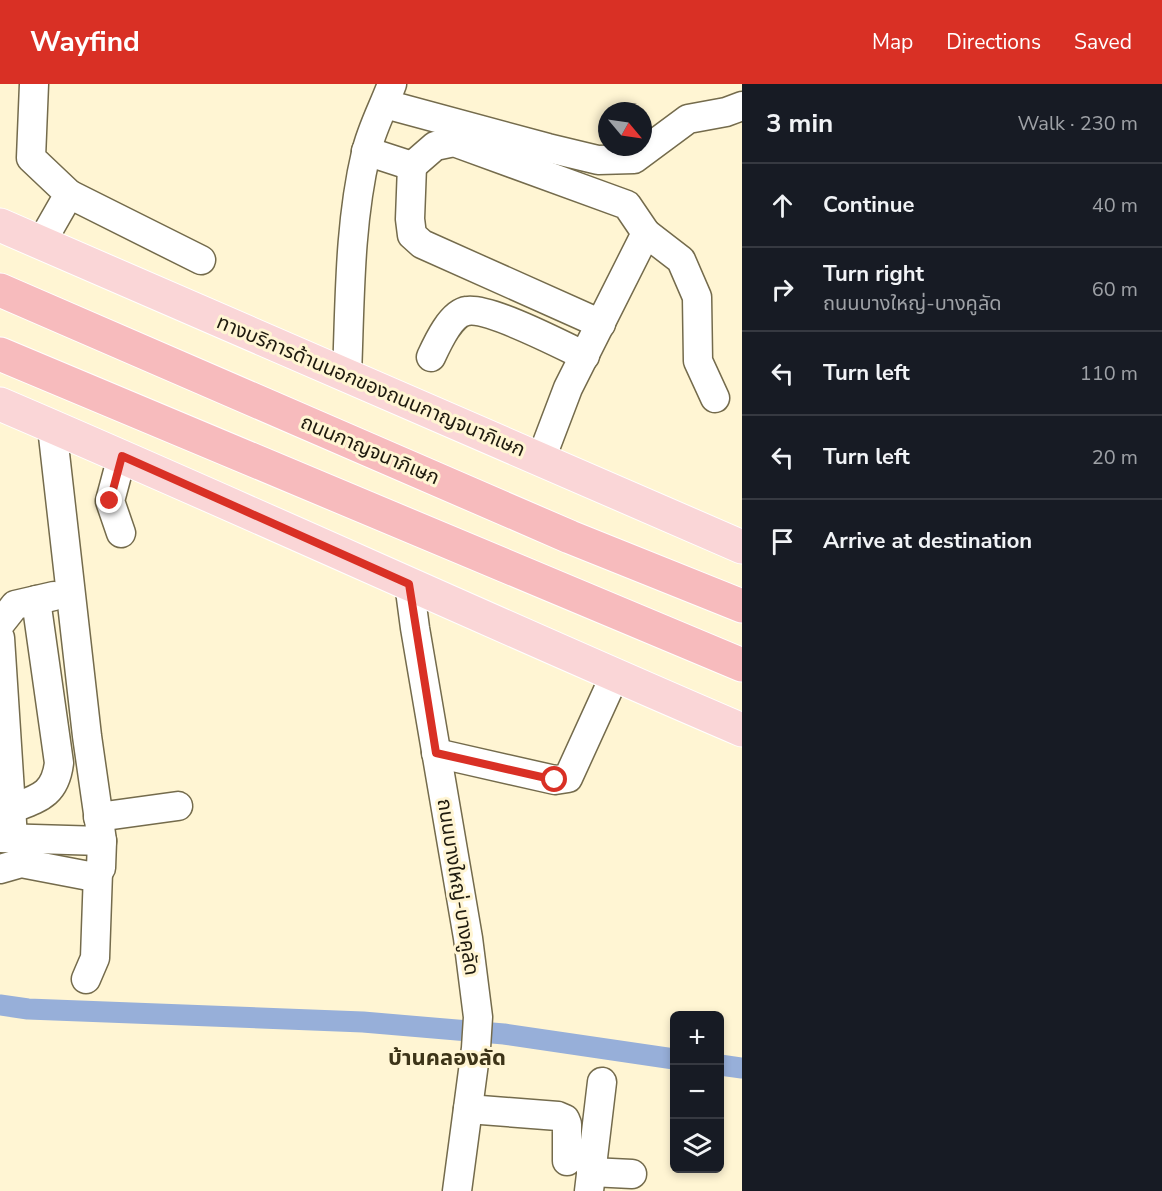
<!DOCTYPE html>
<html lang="en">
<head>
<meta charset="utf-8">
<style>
	:root { --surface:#171b24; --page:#242831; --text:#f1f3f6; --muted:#9ea1a6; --line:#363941; --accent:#d93025 }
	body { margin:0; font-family:"Nunito Sans","Noto Sans Thai",sans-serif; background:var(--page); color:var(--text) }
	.controls { position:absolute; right:18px; bottom:18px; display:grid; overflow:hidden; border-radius:9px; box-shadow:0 3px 9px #0003 }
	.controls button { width:54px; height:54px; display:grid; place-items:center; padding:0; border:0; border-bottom:2px solid var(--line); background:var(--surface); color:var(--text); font:30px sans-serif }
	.compass { position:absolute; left:598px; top:18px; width:54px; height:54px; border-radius:50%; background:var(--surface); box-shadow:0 3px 9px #0003; rotate:119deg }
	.stop { position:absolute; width:18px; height:18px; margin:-14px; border:4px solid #d93025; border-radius:50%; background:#fff }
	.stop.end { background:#d93025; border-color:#fff; box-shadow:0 2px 6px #0008 }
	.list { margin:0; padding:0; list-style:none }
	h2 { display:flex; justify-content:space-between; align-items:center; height:78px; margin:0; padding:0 24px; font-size:26px }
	h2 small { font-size:20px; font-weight:400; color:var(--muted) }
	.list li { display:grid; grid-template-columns:39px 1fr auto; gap:18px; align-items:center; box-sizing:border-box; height:84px; padding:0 24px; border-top:2px solid var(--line) }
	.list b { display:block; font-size:22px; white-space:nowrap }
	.list p { margin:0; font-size:20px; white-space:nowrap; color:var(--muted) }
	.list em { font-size:20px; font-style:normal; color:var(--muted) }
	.icon { flex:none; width:33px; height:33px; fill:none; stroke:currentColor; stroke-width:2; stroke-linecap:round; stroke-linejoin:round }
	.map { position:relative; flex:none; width:742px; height:1107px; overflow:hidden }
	header { display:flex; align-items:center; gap:36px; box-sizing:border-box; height:84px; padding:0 30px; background:var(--accent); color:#fff }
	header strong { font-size:28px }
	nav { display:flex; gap:33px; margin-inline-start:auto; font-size:21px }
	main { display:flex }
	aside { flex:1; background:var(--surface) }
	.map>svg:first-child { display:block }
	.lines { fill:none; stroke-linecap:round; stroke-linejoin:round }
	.canal { stroke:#97afd9; stroke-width:21 }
	.minor-casing { stroke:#746b4c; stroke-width:31 }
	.major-casing { stroke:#fff; stroke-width:35 }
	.highway-casing { stroke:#fff; stroke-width:35 }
	.minor { stroke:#fff; stroke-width:28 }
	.major { stroke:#fad6d7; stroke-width:33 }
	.highway { stroke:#f7bbbd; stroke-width:33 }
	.route { stroke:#d93025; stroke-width:8 }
	.labels { text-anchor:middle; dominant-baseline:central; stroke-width:6; stroke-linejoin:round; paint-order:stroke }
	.street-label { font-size:20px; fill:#1e1a0e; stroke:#fff5d3 }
	.quarter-label { font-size:22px; font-weight:bold; fill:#3d3418; stroke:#fff5d3 }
</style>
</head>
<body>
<header>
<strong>Wayfind</strong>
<nav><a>Map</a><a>Directions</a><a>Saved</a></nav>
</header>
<main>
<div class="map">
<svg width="742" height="1107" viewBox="0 0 742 1107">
	<rect width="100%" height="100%" fill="#fff5d3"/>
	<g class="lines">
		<g class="canal">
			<path d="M0,921l28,4 335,13 141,12 170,25"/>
			<path d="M720,981l22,3"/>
		</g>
		<g class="minor-casing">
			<g id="minor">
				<path d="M34,0l-3,74 38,36 -28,49"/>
				<path d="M385,20l163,44 50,12 36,-1 54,-40 38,-7 16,-6"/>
				<path d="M366,67l46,15 23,-20 19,-4 173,63 19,28 -78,155 -27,71"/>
				<path d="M412,82l-2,53 2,16 10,9 179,80"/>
				<path d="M69,110l132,66"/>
				<path d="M646,149l35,27 16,37 1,64 17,37"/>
				<path d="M431,273c6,-13 20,-44 36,-46 22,-4 95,34 118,45"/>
				<path d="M347,291c3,-74 2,-150 19,-222 5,-23 18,-47 26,-69"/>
				<path d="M121,449l-11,-32 12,-45"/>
				<path d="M409,499l6,45 53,310 10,79 -2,31 -19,143"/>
				<path d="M0,540l15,-19 39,-9"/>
				<path d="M0,554l13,200"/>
				<path d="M436,669l119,27 13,-2 47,-103"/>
				<path d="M11,725c28,-11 44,-14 48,-46l-23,-163"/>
				<path d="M98,733l80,-11"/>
				<path d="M0,754l102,3"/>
				<path d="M0,785l21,-6 68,13 9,-4 3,-4 1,-27 -15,-105 -35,-309"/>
				<path d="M86,895l9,-21 3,-86"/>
				<path d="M468,1025l90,7 7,3 2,5v37"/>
				<path d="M591,1088l41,2"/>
				<path d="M589,1107l13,-109"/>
			</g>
		</g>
		<g class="major-casing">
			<g id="major">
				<path d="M0,141l742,322"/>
				<path d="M0,320c248,106 494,220 742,326"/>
			</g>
		</g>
		<g class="highway-casing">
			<g id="highway">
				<path d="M0,206l570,247 172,69"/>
				<path d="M0,270l742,311"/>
			</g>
		</g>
		<use href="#minor" class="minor"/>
		<use href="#major" class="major"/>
		<use href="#highway" class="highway"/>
	</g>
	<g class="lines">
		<path class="route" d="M110,417l12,-45 287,128 27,169 119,27"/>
	</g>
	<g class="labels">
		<g class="street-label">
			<text transform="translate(371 302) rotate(23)">ทางบริการด้านนอกของถนนกาญจนาภิเษก</text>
			<text transform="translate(370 366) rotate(23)">ถนนกาญจนาภิเษก</text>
			<text transform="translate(458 803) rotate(81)">ถนนบางใหญ่-บางคูลัด</text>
		</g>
		<g class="quarter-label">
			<text x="447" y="974">บ้านคลองลัด</text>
		</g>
	</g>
</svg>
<div class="controls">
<button>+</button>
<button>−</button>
<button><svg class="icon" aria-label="layers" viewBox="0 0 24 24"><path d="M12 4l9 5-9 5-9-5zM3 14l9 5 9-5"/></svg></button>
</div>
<svg class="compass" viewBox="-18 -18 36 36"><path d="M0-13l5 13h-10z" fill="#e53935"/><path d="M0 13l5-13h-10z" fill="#9ea1a6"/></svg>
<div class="stop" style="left:555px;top:696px"></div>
<div class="stop end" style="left:110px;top:417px"></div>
</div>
<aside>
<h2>3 min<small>Walk · 230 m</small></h2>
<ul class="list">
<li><svg class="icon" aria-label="ahead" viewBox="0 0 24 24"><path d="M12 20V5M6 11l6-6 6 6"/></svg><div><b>Continue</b></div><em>40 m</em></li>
<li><svg class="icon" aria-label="right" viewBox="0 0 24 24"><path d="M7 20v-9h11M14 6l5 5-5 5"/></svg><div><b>Turn right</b><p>ถนนบางใหญ่-บางคูลัด</p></div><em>60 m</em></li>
<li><svg class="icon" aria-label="left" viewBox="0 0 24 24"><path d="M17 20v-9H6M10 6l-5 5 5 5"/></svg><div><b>Turn left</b></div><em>110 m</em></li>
<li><svg class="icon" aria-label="left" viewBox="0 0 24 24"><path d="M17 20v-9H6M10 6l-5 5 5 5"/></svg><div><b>Turn left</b></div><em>20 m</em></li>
<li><svg class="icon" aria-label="arrive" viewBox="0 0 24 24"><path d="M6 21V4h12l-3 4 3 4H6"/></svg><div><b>Arrive at destination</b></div></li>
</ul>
</aside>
</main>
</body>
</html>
